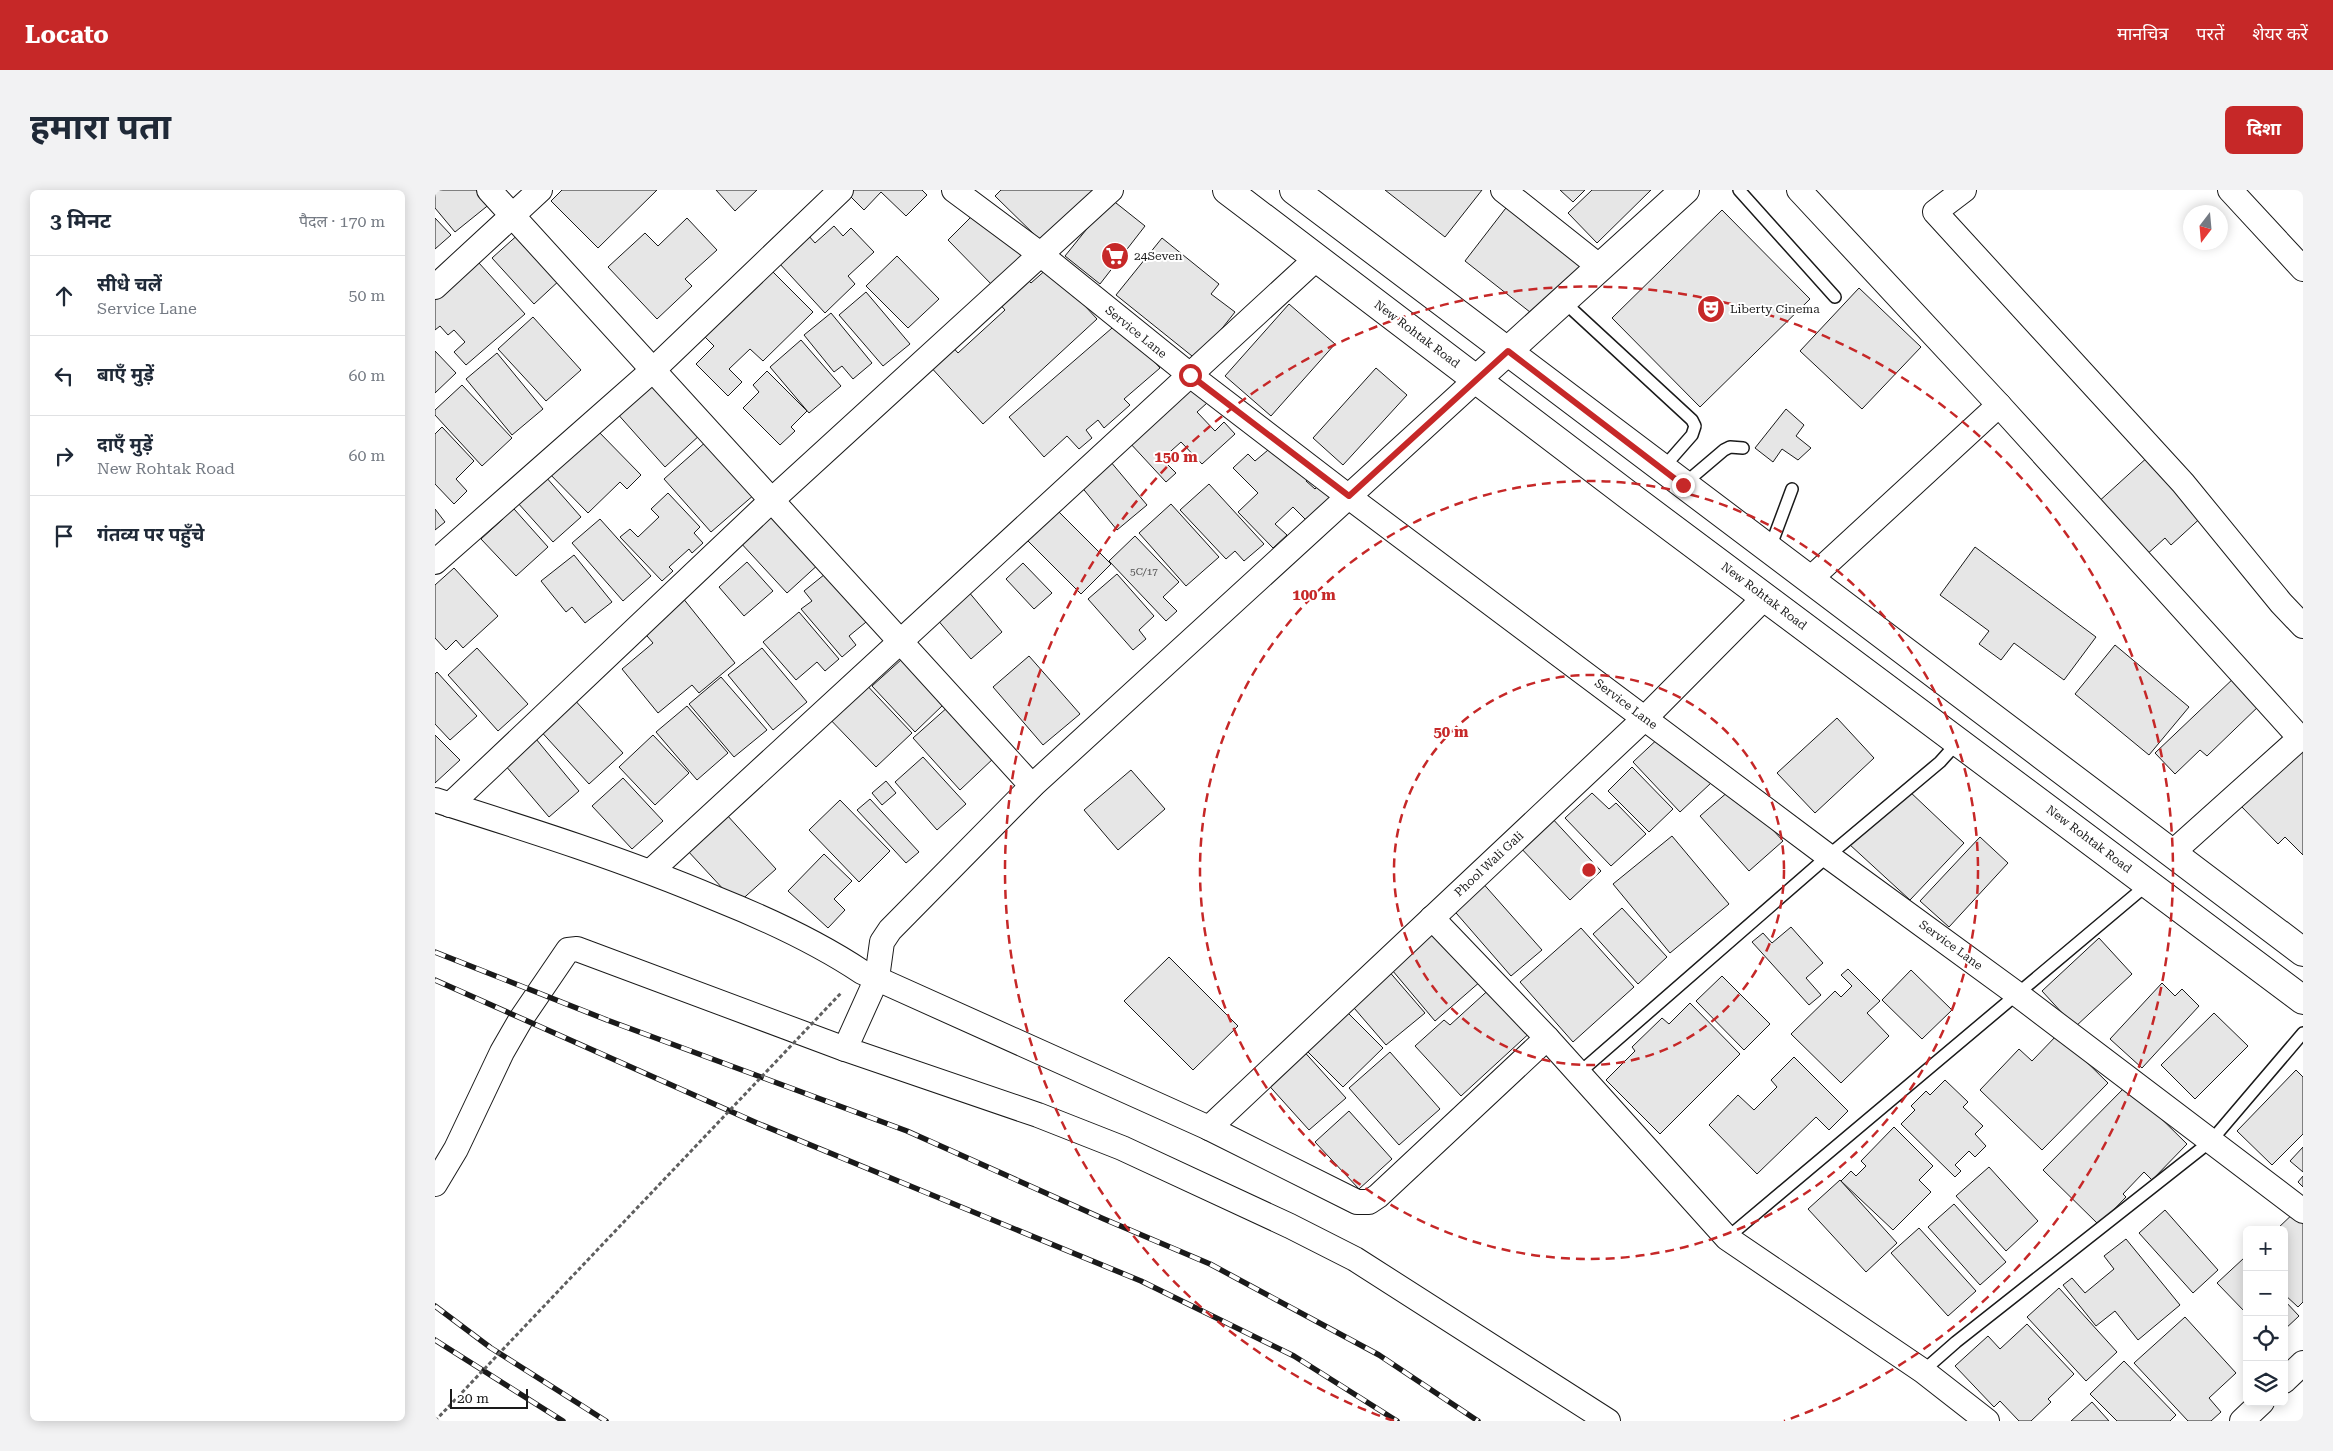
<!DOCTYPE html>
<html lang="hi">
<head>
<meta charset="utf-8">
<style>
	:root { --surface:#fff; --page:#f2f2f3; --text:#1f2937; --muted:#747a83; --line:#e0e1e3; --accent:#c62828 }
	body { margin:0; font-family:"Roboto Serif","Noto Sans Devanagari",serif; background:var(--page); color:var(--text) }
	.controls { position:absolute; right:15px; bottom:15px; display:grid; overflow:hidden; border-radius:8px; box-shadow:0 2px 12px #0003 }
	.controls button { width:45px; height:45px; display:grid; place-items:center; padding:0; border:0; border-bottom:1px solid var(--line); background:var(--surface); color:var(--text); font:25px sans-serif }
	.compass { position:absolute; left:1748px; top:15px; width:45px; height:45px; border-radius:50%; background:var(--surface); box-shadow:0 2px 12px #0003; rotate:196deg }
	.scale { position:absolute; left:15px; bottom:12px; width:78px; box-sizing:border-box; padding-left:5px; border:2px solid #1a1a1a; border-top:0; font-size:14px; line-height:18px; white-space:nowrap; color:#1a1a1a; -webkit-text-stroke:4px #fff; paint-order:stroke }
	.stop { position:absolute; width:15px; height:15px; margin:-11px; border:4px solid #c62828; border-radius:50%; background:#fff }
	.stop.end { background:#c62828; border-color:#fff; box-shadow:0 1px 5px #0008 }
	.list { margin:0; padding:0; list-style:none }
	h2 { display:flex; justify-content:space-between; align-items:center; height:65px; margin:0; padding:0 20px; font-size:21px }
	h2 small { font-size:16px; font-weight:400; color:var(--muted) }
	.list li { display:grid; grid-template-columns:32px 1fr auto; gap:15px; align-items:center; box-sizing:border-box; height:80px; padding:0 20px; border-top:1px solid var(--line) }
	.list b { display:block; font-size:19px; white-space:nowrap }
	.list p { margin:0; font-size:16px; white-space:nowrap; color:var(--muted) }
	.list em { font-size:16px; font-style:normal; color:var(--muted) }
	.icon { flex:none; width:28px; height:28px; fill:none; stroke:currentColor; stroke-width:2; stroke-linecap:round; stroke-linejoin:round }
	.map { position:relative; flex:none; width:1868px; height:1231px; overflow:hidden; border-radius:8px }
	header { display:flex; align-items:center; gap:30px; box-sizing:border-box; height:70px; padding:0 25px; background:var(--accent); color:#fff }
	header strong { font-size:24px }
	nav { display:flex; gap:28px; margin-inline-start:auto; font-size:18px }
	.intro { display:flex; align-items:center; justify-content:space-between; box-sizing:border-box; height:120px; padding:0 30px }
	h1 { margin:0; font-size:35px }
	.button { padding:12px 22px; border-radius:8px; background:var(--accent); color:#fff; font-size:18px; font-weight:700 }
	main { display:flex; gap:30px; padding:0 30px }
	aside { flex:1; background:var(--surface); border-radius:8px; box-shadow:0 2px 12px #0003 }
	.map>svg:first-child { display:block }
	.building { fill:#e6e6e6; stroke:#1a1a1a }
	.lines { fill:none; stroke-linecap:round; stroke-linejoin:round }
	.lane-casing { stroke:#1a1a1a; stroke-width:14 }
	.street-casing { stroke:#1a1a1a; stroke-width:26 }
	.secondary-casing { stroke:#1a1a1a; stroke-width:30 }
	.primary-casing { stroke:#1a1a1a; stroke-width:30 }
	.lane { stroke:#fff; stroke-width:11 }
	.street { stroke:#fff; stroke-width:24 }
	.secondary { stroke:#fff; stroke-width:28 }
	.primary { stroke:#fff; stroke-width:28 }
	.rail-casing { stroke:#1a1a1a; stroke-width:5.5 }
	.rail { stroke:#fff; stroke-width:4; stroke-dasharray:11; stroke-linecap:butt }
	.path-bridge { stroke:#5f5f5f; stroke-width:3; stroke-dasharray:4 2.5; stroke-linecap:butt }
	.route { stroke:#c62828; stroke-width:6 }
	.ring { fill:none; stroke:#c62828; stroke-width:2.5; stroke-dasharray:9 6 }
	.labels { text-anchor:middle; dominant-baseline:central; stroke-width:4; stroke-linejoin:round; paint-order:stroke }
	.number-label { font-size:10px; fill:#4d4d4d }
	.poi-label { font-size:12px; fill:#1a1a1a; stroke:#fff; text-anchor:start }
	.street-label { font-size:12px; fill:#1a1a1a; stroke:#fff }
	.centre { fill:#c62828; stroke:#fff; stroke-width:2.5 }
	.ring-label { font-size:15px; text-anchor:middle; font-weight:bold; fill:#c62828; stroke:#fff; stroke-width:4; stroke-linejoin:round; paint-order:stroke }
</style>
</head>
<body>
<header>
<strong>Locato</strong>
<nav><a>मानचित्र</a><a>परतें</a><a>शेयर करें</a></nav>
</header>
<div class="intro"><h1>हमारा पता</h1><a class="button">दिशा</a></div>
<main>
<aside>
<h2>3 मिनट<small>पैदल · 170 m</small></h2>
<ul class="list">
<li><svg class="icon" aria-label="ahead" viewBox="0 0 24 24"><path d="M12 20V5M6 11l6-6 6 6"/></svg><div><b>सीधे चलें</b><p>Service Lane</p></div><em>50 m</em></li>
<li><svg class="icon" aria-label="left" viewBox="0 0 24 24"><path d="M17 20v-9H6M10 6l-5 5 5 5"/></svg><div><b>बाएँ मुड़ें</b></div><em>60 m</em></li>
<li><svg class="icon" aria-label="right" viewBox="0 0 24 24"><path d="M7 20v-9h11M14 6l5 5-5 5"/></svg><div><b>दाएँ मुड़ें</b><p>New Rohtak Road</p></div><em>60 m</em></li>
<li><svg class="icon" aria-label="arrive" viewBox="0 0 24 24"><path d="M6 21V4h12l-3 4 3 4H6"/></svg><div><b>गंतव्य पर पहुँचे</b></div></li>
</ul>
</aside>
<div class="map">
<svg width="1868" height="1231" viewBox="0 0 1868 1231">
	<rect width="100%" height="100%" fill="#fff"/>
	<g class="building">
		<path d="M0,0h45l11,13 -36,29 -20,-24z"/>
		<path d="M127,0h95l-59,58 -47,-47z"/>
		<path d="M281,0h41l-22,21z"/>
		<path d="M417,0h70l5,5 -21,21 -25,-24 -17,18 -16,-16z"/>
		<path d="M566,0h96l-53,54 -49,-48z"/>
		<path d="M950,0h97l-37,47z"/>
		<path d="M1125,0h25l-12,12z"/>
		<path d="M1157,0h59l-54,53 -29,-30z"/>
		<path d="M676,9l34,27 -45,58 -35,-28z"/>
		<path d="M1074,14l83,61 -57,51 -70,-55z"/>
		<path d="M1287,20l88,89 -110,108 -88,-89z"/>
		<path d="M542,21l48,48 -30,29 -47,-48z"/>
		<path d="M0,28l16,17 -16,14z"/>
		<path d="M252,28l30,32 -32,29 7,7 -35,33 -49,-52 37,-34 13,13z"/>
		<path d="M399,36l9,10 8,-8 23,24 -26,24 7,8 -30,29 -46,-50 29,-28 7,8z"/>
		<path d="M86,42l41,46 -28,26 -42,-46z"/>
		<path d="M727,48l57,46 -8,10 24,18 -38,48 -81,-65z"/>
		<path d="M462,66l42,43 -31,29 -42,-42z"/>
		<path d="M44,73l46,51 -59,51 -12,-13 11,-10 -11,-12 -6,5 -8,-9 -5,4v-36l11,-3z"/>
		<path d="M331,75l47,47 -50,49 -13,-12 -21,20 13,13 -14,14 -32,-32 18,-18 -15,-15z"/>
		<path d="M614,77l48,52 -114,105 -55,-60 22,-20 8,9 47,-43 -8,-9 27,-25 7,7z"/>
		<path d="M1424,98l62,59 -59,62 -62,-58z"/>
		<path d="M431,102l44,52 -27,22 -44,-51z"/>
		<path d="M854,114l46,40 -64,72 -46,-40z"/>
		<path d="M396,123l41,50 -19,16 -11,-13 -8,6 -30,-37z"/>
		<path d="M98,127l48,53 -35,31 -48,-52z"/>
		<path d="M684,132l41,46 -36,31 6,6 -26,23 -6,-8 -12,10 6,8 -13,11 -12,-13 -23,21 -35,-40z"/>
		<path d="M366,150l40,46 -32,27 -39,-46z"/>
		<path d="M0,161l21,22 -21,20z"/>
		<path d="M62,163l46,56 -31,26 -46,-56z"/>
		<path d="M941,178l31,27 -64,70 -30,-27z"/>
		<path d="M332,181l40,40 -16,16 4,4 -15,14 -37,-37 16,-16 -6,-7z"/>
		<path d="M216,189l50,55 -36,33 -50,-56z"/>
		<path d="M27,195l50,53 -30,28 -47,-51v-5z"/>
		<path d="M755,195l17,18 -10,9 18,19 9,-9 11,12 -33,30 -21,-22 -19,17 14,14 -10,9 -37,-40 8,-8 3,3 11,-10 -3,-3z"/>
		<path d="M1351,219l18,16 -8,11 15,12 -13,12 -16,-11 -9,13 -18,-14z"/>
		<path d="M7,237l32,34 -18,18 11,12 -13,13 -19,-20v-50z"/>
		<path d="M160,238l46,47 -14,14 -7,-7 -32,31 -43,-44z"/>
		<path d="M273,250l47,54 -44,38 -47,-53z"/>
		<path d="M839,255l36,31 -4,5 9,8 4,-4 13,13 -24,24 -15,-15 -18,17 12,11 -14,13 -35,-36 20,-19 -25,-25 15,-14 7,7z"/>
		<path d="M1715,265l55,59 -34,31 -6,-7 -20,18 -49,-52z"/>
		<path d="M675,271l37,44 -30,25 -37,-45z"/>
		<path d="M110,286l36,41 -28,25 -36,-40z"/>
		<path d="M774,294l55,60 -20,17 -9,-10 -9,8 -46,-49z"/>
		<path d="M233,303l32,34 -6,6 9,10 -11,10 -3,-4 -20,18 4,4 -11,10 -42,-44 10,-8 8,8 21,-20 -8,-8z"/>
		<path d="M71,310l42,47 -32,29 -35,-37 22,-20 -8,-9z"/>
		<path d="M736,314l48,53 -33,29 -47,-53z"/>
		<path d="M619,317l57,57 -30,30 -57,-57z"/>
		<path d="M0,319l10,13 -10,8z"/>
		<path d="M338,320l48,52 -34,31 -48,-52z"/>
		<path d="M165,329l51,57 -28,25 -51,-58z"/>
		<path d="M700,346l44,46 -16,15 14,14 -11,10 -57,-60z"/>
		<path d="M1540,357l121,90 -32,43 -50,-37 -13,17 -22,-16 10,-13 -49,-36z"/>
		<path d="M139,365l38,47 -27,21 -13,-16 -6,5 -25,-31z"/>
		<path d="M312,372l26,29 -29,25 -25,-29z"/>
		<path d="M588,373l29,30 -18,16 -28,-30z"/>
		<path d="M19,378l44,48 -35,32 -7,-8 -10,10 -11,-12v-53z"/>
		<path d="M395,380l41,48 -22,18 7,9 -14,12 -41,-48 11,-8 -8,-10z"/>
		<path d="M682,384l37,42 -15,14 7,9 -13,11 -45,-51z"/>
		<path d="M533,401l34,41 -31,27 -35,-41z"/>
		<path d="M247,407l53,66 -36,30 -7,-8 -34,28 -36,-44 31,-26 -11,-13z"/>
		<path d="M364,422l40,47 -14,12 -8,-9 -21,18 -33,-38z"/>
		<path d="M1680,455l74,62 -40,48 -74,-61z"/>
		<path d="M42,458l51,56 -30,27 -50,-56z"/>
		<path d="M327,458l45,54 -34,28 -45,-55z"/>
		<path d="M594,466l51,58 -37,31 -50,-58z"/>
		<path d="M467,469l42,45 -29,28 -43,-46z"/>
		<path d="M2,482l40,44 -27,24 -15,-16v-50z"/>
		<path d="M1801,486l26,27 -55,53 -7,-6 -25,24 -20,-21z"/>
		<path d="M286,487l46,53 -33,27 -45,-53z"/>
		<path d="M425,488l52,55 -36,34 -52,-54z"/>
		<path d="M137,507l51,56 -34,31 -52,-57z"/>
		<path d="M252,516l41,47 -31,27 -41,-48z"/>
		<path d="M514,516l46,51 -35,33 -47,-52z"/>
		<path d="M1402,528l37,40 -59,55 -38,-40z"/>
		<path d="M1228,544l48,49 -31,29 -47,-50z"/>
		<path d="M0,545l25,25 -25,23z"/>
		<path d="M218,545l36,38 -34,32 -36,-38z"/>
		<path d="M101,549l43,52 -30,26 -44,-52z"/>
		<path d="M1868,558v107l-18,-18 -7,7 -38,-39z"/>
		<path d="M488,567l43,47 -29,26 -42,-48z"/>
		<path d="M1197,577l41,42 -24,23 -41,-41z"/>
		<path d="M696,580l34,39 -47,41 -34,-40z"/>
		<path d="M188,588l40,43 -31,28 -40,-43z"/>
		<path d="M451,591l10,12 -14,12 -10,-12z"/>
		<path d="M1473,600l56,53 -54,57 -61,-56z"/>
		<path d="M1294,601l18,20 5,-4 31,34 -34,30 -49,-55z"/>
		<path d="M1157,603l17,16 7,-6 30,31 -35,32 -46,-48z"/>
		<path d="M435,609l49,53 -13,11 -49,-53z"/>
		<path d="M405,610l50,51 -31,31 -50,-52z"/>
		<path d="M291,624l50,55 -39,35 -50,-54z"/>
		<path d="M1115,626l51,55 -31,29 -52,-55z"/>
		<path d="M1237,646l57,68 -59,49 -57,-69z"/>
		<path d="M1545,647l28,26 -59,64 -29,-26z"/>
		<path d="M389,664l28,27 -18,18 11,11 -17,18 -40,-37z"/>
		<path d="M1045,690l62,70 -31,26 -61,-70z"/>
		<path d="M1187,718l45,49 -29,27 -45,-50z"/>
		<path d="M998,735l48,56 -46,40 -48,-57z"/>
		<path d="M1356,737l32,36 -17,15 15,17 -12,10 -57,-63 11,-9 9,10z"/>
		<path d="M1146,738l53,59 -61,55 -53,-60z"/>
		<path d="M1664,748l33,36 -57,53 -33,-36z"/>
		<path d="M734,767l69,69 -45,44 -69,-69z"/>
		<path d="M952,779l38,44 -39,32 -38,-44z"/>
		<path d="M1413,779l32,32 -13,12 22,23 -48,47 -50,-49 44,-43 6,6 11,-11 -11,-11z"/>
		<path d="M1476,780l41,40 -30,29 -40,-39z"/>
		<path d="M1287,786l48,48 -26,26 -48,-49z"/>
		<path d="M1727,793l13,13 7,-7 17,17 -57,62 -32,-29z"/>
		<path d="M1059,795l40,44 -73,67 -46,-50 29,-26 6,5z"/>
		<path d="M1255,813l50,51 -80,80 -54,-54 29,-29 -3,-4 30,-29 7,6z"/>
		<path d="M909,819l39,39 -40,39 -39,-39z"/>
		<path d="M1779,823l34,33 -53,53 -34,-34z"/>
		<path d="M1623,844l50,49 -66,67 -62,-60 39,-41 13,12z"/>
		<path d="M865,857l46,51 -37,32 -45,-50z"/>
		<path d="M955,862l50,57 -41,36 -50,-57z"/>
		<path d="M1359,867l54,54 -19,19 -13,-13 -59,57 -48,-49 29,-30 16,15 23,-23 -6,-7z"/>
		<path d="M1861,880l7,7v57l-31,31 -35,-34z"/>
		<path d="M1510,890l23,22 -5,5 20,19 -8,8 11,12 -11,11 -6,-6 -14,14 6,6 -6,6 -54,-53 14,-14 -4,-4 15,-15 4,4z"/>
		<path d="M1692,895l60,59 -35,36 -8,-8 -21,22 3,3 -27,28 -56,-55z"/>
		<path d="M914,921l43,48 -33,30 -44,-47z"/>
		<path d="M1459,937l39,39 -14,14 12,12 -38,38 -52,-49 10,-10 5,5 10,-10 -5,-5z"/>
		<path d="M1868,957v25l-13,-11z"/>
		<path d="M1554,977l49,54 -32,30 -50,-55z"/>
		<path d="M1868,986v11l-5,-5z"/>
		<path d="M1405,990l57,63 -31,29 -58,-63z"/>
		<path d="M1519,1014l52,58 -26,23 -52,-58z"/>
		<path d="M1864,1018l4,4v90l-5,5 -14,-13v-64h-8z"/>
		<path d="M1730,1020l53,60 -25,23 -54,-60z"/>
		<path d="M1484,1038l57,63 -28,25 -57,-63z"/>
		<path d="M1691,1049l54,66 -42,35 -23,-29 -19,15 -33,-41 9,-7 13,15 29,-24 -10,-13z"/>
		<path d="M1809,1068l3,3v53l-30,-31z"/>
		<path d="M1624,1098l58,64 -31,29 -59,-64z"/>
		<path d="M1849,1110l15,16 -15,14z"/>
		<path d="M1750,1127l51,56 -27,25 12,14 -10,9h-23l-54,-58z"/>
		<path d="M1592,1134l47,50 -26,25 3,3 -20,19h-12l-19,-20 -6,6 -39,-41 33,-30 12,13z"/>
		<path d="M1689,1171l52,54 -6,6h-53l-27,-27z"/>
		<path d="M1657,1212l17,19h-38z"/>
	</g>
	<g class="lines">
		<g class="lane-casing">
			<g id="lane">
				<path d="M1304,0l96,107"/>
				<path d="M1128,111l129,119 3,6 -3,9 -29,33"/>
				<path d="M1249,294l40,-34 6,-3 13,1"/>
				<path d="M1335,358l22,-59"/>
				<path d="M1144,883l249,-217 112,-94 18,-20"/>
				<path d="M1292,1048l421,-354"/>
				<path d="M1488,1181l33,-29 255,-201 92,-108"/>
			</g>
		</g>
		<g class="street-casing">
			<g id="street">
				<path d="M54,0l543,596"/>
				<path d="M519,0l86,64 150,121 159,122 479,359 189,138 286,217"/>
				<path d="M1068,0l97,77"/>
				<path d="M1364,0l200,215 301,333 -128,115"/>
				<path d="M1529,0l-29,22 248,271 98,120 22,23"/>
				<path d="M1795,0l73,79"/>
				<path d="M0,97l105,-97"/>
				<path d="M1042,189l-445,407 -142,144 -8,12 -5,36 -32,71 193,66 84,33 168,78 65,33 253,162"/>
				<path d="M0,372l219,-193 187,-179"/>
				<path d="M1374,390l190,-175"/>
				<path d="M0,610c95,30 190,60 282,99 50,20 100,43 145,73l347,156 148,74h12l9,-6 169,-158 180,200 196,133 64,50"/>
				<path d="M15,615l323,-306 338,-309"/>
				<path d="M216,681l666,-613"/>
				<path d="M997,728l115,120"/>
				<path d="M774,938l436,-410 120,-121"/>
				<path d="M0,994l21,-35 46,-97 19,-33 47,-69 9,-1 268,100"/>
				<path d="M1849,1191l19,-18"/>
				<path d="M1807,1231l20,-19"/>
			</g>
		</g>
		<g class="secondary-casing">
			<path id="secondary" d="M1042,189l208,-189"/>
		</g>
		<g class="primary-casing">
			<g id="primary">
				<path d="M792,0l405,308 671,502"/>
				<path d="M859,0l1009,762"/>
			</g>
		</g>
		<use href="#lane" class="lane"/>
		<use href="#street" class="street"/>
		<use href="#secondary" class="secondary"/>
		<use href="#primary" class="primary"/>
		<g class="rail-casing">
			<g id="rail">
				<path d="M0,762l172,68 300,111 197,88 106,45 169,91 99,66"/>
				<path d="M0,790l322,143 384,158 153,75 103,65"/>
				<path d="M0,1116l56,42 115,73"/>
				<path d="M0,1150l128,81"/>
			</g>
		</g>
		<use href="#rail" class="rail"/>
		<path class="path-bridge" d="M0,1231l406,-428"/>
	</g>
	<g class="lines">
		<path class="route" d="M755,185l159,121 159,-145 175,134"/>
	</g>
	<g class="ring">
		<circle cx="1154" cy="680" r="195"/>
		<circle cx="1154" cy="680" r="389"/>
		<path d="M959 1231A584 584 0 1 1 1349 1231"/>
	</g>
	<defs>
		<g id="supermarket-disc" transform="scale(1.4375)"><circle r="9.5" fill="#c62828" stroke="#fff"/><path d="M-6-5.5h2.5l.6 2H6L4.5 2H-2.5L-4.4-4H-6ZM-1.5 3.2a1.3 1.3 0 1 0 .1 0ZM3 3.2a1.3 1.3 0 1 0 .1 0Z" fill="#fff"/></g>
		<g id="theatre-disc" transform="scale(1.4375)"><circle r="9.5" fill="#c62828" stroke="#fff"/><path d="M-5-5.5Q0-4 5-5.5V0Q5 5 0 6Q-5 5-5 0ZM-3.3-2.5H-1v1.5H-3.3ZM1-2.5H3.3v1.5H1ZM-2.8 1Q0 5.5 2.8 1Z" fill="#fff"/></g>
	</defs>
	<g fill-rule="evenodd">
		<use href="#supermarket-disc" x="680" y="66"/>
		<use href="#theatre-disc" x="1276" y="119"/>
	</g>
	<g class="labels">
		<g class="number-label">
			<text x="709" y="381">5C/17</text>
		</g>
		<g class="poi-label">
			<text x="699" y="66">24Seven</text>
			<text x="1295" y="119">Liberty Cinema</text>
		</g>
		<g class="street-label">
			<text transform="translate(701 142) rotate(39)">Service Lane</text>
			<text transform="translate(982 144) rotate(37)">New Rohtak Road</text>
			<text transform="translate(1329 406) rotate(37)">New Rohtak Road</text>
			<text transform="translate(1191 514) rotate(37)">Service Lane</text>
			<text transform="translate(1654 649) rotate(37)">New Rohtak Road</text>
			<text transform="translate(1054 674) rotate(-43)">Phool Wali Gali</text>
			<text transform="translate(1516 755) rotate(36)">Service Lane</text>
		</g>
	</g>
	<circle cx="1154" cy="680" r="8" class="centre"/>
	<g class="ring-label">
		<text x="741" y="272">150 m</text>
		<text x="879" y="410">100 m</text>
		<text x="1016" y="547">50 m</text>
	</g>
</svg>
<div class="controls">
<button>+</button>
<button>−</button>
<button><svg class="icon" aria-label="locate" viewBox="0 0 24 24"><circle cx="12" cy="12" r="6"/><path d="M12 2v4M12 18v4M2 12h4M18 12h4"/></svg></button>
<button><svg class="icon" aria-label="layers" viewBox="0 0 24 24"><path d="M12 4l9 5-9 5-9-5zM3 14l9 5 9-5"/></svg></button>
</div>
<svg class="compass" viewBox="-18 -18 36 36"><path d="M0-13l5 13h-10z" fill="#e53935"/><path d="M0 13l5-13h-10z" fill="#747a83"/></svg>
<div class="scale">20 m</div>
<div class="stop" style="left:755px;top:185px"></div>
<div class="stop end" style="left:1248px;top:295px"></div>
</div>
</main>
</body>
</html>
